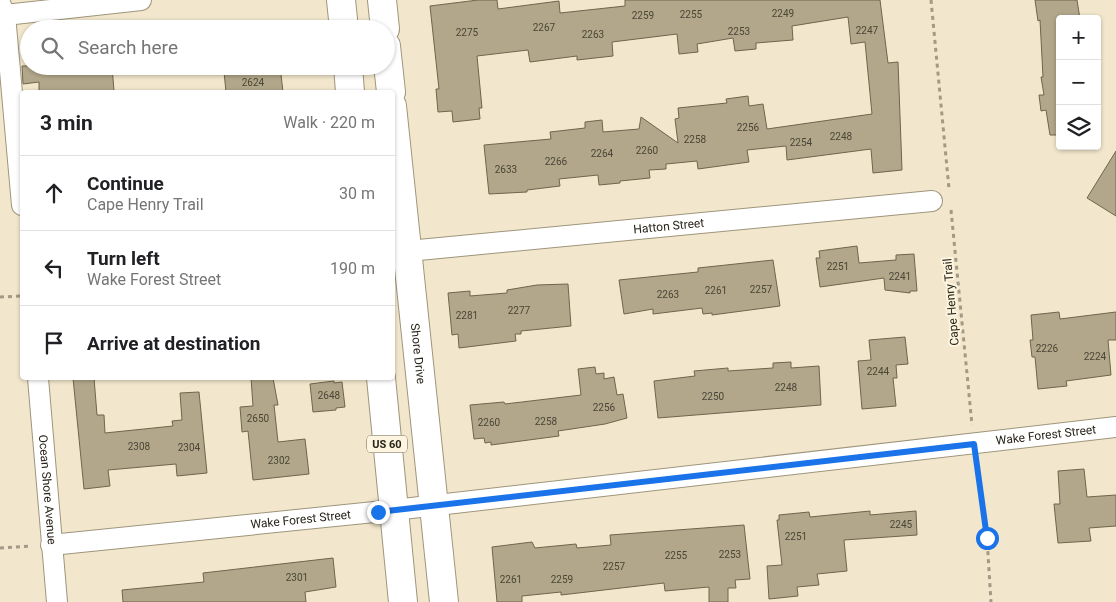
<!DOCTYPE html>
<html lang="en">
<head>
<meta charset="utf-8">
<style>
	:root { --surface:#fff; --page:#f2f2f2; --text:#202124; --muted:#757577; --line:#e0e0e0 }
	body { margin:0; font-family:Roboto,sans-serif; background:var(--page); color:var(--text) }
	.controls { position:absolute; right:15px; top:15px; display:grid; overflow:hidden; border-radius:5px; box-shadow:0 1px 4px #0004 }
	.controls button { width:45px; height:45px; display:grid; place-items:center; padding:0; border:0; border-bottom:1px solid var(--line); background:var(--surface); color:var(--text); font:25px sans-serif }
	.stop { position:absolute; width:15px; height:15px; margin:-11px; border:4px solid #1a73e8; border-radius:50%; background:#fff }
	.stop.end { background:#1a73e8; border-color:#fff; box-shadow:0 1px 5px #0008 }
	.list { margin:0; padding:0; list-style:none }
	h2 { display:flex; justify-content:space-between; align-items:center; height:65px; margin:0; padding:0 20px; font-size:21px }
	h2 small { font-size:16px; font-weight:400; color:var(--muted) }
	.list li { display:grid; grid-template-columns:32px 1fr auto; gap:15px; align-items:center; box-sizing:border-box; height:75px; padding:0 20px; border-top:1px solid var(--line) }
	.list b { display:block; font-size:19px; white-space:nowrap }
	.list p { margin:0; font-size:16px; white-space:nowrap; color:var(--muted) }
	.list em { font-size:16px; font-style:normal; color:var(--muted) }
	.icon { flex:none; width:28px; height:28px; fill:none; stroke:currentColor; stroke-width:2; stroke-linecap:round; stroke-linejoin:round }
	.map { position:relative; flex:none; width:1116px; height:602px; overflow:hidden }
	.search { position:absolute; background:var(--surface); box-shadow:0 1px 4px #0004; left:20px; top:20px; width:375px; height:55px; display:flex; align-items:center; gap:12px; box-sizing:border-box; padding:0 18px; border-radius:28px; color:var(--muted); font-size:19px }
	.panel { position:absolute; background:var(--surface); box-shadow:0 1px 4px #0004; left:20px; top:90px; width:375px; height:290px; border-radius:5px }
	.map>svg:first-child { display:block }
	.building { fill:#b2a78a; stroke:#6e654d }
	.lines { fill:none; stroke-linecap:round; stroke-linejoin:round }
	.street-casing { stroke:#9f957c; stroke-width:22 }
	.highway-casing { stroke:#9f957c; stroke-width:30 }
	.path { stroke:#a29a86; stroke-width:3; stroke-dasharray:4 4; stroke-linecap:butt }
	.street { stroke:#fff; stroke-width:20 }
	.highway { stroke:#fff; stroke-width:28 }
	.route { stroke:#1a73e8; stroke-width:6 }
	.labels { text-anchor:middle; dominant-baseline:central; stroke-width:4; stroke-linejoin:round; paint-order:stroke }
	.number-label { font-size:10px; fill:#4a4536 }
	.shield { fill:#fdf5df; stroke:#686355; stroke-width:1 }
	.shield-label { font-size:11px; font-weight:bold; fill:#28241a }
	.street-label { font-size:12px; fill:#28241a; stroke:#fdf5df }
</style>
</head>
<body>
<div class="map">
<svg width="1116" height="602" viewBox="0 0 1116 602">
	<rect width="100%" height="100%" fill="#f2e7cc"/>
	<g class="building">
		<path d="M478,0h19l1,9 61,-8 1,12 65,-7v-6h255l8,63 10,-1 4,108 -29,3 -2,-24 -84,11 -1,-14 -39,4 2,12 -51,7 -1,-8 -31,3v5l-17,1 1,8 -30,3v2l-21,2 -1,-10 -39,4 1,7 -33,4v2l-38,2 -5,-49 67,-6 -1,-7 35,-4v-6l17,-2 1,12 36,-3 2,-12 37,26 -3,-24 4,-1 -1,-10 49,-5 -1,-4 22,-3 1,10 14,-2 4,25 105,-15 -7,-72 -14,2 -3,-27 -56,9 1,14 -37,3v6l-21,2 -2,-13 -36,6 1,8 -19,2 -2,-20 -65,8 1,14 -36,4v-4l-47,6 -2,-12 -51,6 5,52h-3l1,11 -27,3 -1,-11 -14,1 -2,-23h3l-9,-83z"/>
		<path d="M1035,0h42l3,19h-20v116h-10l-4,-25 -5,1 -2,-16h5l-3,-18h2l-3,-57 -2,1z"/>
		<path d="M22,66h90l2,25 -75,1v-10l-16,2z"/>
		<path d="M280,66l3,26h-57l-2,-20z"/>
		<path d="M1116,151v65l-29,-18z"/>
		<path d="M857,246l2,17 37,-3v-5l18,-1 3,37h-7v2l-25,-3 -1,-12 -64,9 -4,-29h4l-1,-7z"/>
		<path d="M773,260l7,46 -68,9v-2l-9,1 -1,-6 -49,6v-5l-29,5 -5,-34 79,-8v-4z"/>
		<path d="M568,284l3,42 -50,5v3h-6l1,7 -57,7 -1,-14 -6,1 -4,-42 22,-2v5l37,-3v-3l30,-5z"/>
		<path d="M1059,312l1,7 56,-7v28h-8l3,35 -45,6 1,5 -29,3 -3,-32h-3l-2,-17h3l-2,-25z"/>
		<path d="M905,337l3,27 -12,1 1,13h-4l3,28 -34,3 -4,-48 13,-1 -2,-20z"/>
		<path d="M791,362v6l28,-2 2,39 -163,13 -4,-37 41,-5 -1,-5 34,-3v3l45,-3v-5z"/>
		<path d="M595,367l1,7 8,-1v6l10,-2 3,18 6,-1 4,24 -22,6 -47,7 1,5 -68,9v-3l-6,1 -1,-5 -10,1 -4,-34 34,-3 1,2 76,-9 -3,-26z"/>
		<path d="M73,378h21l3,37h7l1,18 68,-7 -1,-5 10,-1 -2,-27 19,-1 8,81 -30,3 -1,-12 -68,6 2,16 -26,3z"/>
		<path d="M251,378h22l5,27h-4l4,37 27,-3 4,35 -56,6 -5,-49 -6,1 -2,-25 13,-1z"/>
		<path d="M334,381v2l8,-1 3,25 -9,1v2l-23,2 -3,-28z"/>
		<path d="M1084,469l3,28 29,-2v31l-27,2 2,13 -33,2 -4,-39h6l-2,-33z"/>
		<path d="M870,511v4l46,-4 1,24 -73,5 3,31 -30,3 2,11 -22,2 1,9 -29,3 -2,-33 15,-1 -5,-45h2v-5l30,-3 1,5z"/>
		<path d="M744,525l6,54 -15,1 1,8h-8v14h-19v-15l-44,4 -1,-8 -103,12v-3l-39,4v6h-25l-5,-55 40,-5 3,6 41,-4 1,4 34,-3 -1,-10z"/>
		<path d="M333,558l3,29 -31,5 1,10h-183l-1,-12 82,-8 -1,-9z"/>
	</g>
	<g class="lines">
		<g class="street-casing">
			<g id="street">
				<path d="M0,3l5,12 17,190"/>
				<path d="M5,15l136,-15"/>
				<path id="s1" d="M408,251l524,-50"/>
				<path id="s2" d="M38,378l19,224"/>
				<path id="s3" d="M51,545l343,-35 722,-83"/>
			</g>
		</g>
		<g class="highway-casing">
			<g id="highway">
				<path d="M341,0l3,29"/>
				<path d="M382,0l3,29"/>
				<path d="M386,46l5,46"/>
				<path d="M348,66l2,26"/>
				<path id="s4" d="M392,106l52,496"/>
				<path d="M381,378l22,224"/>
			</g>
		</g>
		<g class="path">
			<path d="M931,0l18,189"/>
			<path d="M951,210l21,215"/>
			<path d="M0,297l22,-1"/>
			<path d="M976,464l11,74 4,64"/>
			<path d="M0,548l32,-2"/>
		</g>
		<use href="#street" class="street"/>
		<use href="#highway" class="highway"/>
	</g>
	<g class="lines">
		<path class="route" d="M378,512l596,-68 13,94"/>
	</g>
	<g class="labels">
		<g class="number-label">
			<text x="783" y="13">2249</text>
			<text x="691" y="14">2255</text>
			<text x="643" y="15">2259</text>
			<text x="544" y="27">2267</text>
			<text x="867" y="30">2247</text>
			<text x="739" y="31">2253</text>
			<text x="467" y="32">2275</text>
			<text x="593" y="34">2263</text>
			<text x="253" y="82">2624</text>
			<text x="748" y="127">2256</text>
			<text x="841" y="136">2248</text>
			<text x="695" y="139">2258</text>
			<text x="801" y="142">2254</text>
			<text x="647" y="150">2260</text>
			<text x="602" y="153">2264</text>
			<text x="556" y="161">2266</text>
			<text x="506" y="169">2633</text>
			<text x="838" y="266">2251</text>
			<text x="900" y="276">2241</text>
			<text x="761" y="289">2257</text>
			<text x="716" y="290">2261</text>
			<text x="668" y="294">2263</text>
			<text x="519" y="310">2277</text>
			<text x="467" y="315">2281</text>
			<text x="1047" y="348">2226</text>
			<text x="1095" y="356">2224</text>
			<text x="878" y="371">2244</text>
			<text x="786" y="387">2248</text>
			<text x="329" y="395">2648</text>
			<text x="713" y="396">2250</text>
			<text x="604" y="407">2256</text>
			<text x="258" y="418">2650</text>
			<text x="546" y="421">2258</text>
			<text x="489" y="422">2260</text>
			<text x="139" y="446">2308</text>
			<text x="189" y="447">2304</text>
			<text x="279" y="460">2302</text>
			<text x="901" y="524">2245</text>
			<text x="796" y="536">2251</text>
			<text x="730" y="554">2253</text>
			<text x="676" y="555">2255</text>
			<text x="614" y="566">2257</text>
			<text x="297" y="577">2301</text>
			<text x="511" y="579">2261</text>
			<text x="562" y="579">2259</text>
		</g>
		<rect class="shield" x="367" y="435.5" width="40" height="17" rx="4"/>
		<g class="shield-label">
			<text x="387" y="444">US 60</text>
		</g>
		<g class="street-label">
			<text stroke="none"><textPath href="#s1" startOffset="262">Hatton Street</textPath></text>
			<text transform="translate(951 302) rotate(-95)">Cape Henry Trail</text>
			<text stroke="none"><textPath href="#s4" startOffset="249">Shore Drive</textPath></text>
			<text stroke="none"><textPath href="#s3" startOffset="1001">Wake Forest Street</textPath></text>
			<text stroke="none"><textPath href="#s2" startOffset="112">Ocean Shore Avenue</textPath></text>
			<text stroke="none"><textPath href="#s3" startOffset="251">Wake Forest Street</textPath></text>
		</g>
	</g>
</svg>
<div class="controls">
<button>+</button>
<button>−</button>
<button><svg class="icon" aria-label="layers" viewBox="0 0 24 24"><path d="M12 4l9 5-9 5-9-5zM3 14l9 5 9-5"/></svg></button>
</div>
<div class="stop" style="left:987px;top:538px"></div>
<div class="stop end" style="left:378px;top:512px"></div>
<div class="search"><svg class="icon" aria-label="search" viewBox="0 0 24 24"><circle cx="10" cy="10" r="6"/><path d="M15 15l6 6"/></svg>Search here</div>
<section class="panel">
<h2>3 min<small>Walk · 220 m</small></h2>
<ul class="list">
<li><svg class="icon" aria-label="ahead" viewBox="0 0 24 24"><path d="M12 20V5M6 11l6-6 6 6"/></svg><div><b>Continue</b><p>Cape Henry Trail</p></div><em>30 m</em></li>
<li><svg class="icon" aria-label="left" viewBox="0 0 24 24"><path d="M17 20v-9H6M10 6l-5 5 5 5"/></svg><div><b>Turn left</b><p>Wake Forest Street</p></div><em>190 m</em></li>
<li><svg class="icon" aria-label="arrive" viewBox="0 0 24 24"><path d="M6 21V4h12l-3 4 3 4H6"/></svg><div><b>Arrive at destination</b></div></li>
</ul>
</section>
</div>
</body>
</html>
